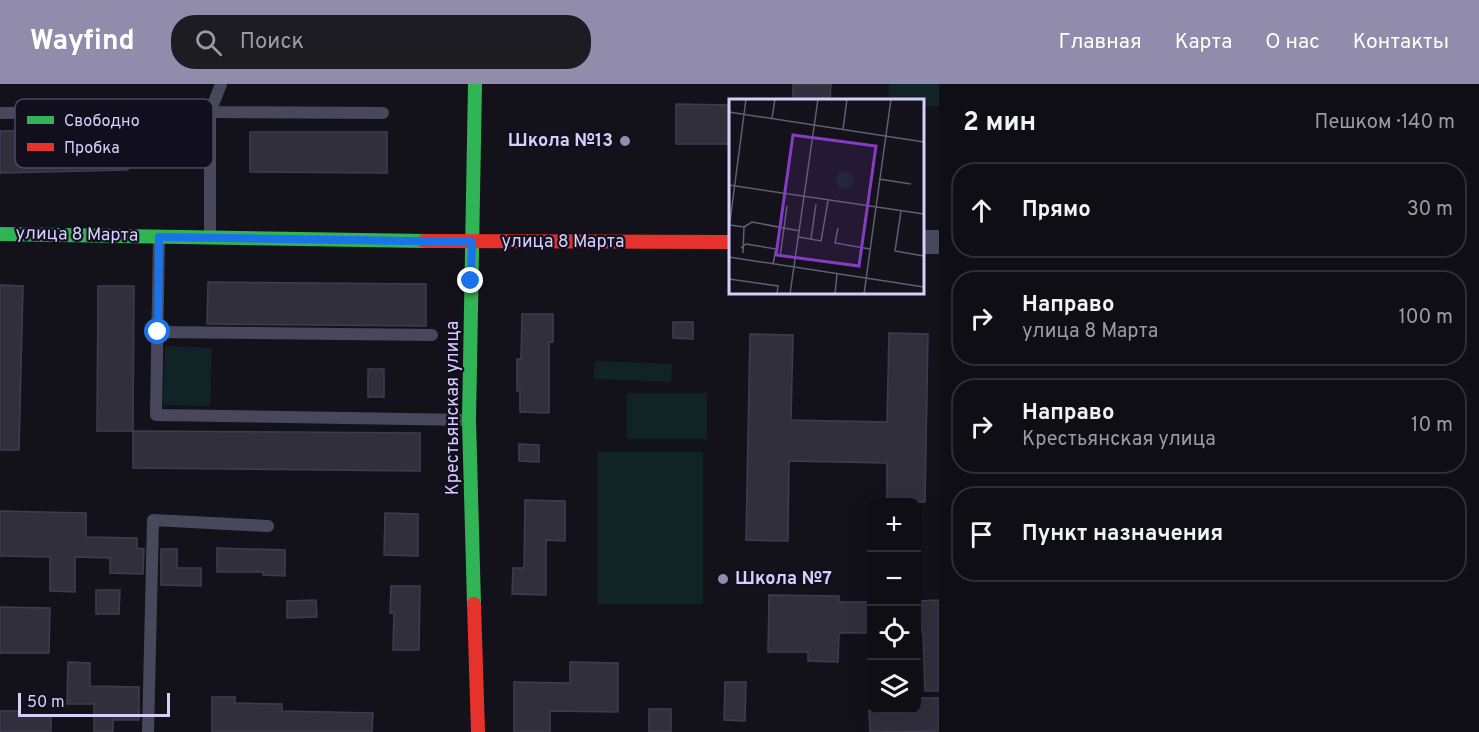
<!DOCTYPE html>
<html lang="ru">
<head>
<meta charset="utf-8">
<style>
	:root { --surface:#0e0e14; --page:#1c1c22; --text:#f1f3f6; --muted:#9b9ca0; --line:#2e2e34; --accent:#928cac }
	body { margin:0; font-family:Overpass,sans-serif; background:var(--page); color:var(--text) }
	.controls { position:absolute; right:18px; bottom:18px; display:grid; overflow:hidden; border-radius:12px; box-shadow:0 6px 24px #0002 }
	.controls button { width:54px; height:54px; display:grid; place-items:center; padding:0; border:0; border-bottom:2px solid var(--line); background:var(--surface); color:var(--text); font:30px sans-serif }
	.scale { position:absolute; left:18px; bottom:15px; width:152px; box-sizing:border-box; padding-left:6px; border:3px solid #d6cefb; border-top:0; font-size:16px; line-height:21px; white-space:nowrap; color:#d6cefb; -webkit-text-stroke:4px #110e1e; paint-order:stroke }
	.stop { position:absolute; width:18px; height:18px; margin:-14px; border:4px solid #1a73e8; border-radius:50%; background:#fff }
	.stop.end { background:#1a73e8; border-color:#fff; box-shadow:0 2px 6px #0008 }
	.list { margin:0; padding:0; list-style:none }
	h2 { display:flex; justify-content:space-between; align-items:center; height:78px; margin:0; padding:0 24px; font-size:26px }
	h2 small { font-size:20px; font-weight:400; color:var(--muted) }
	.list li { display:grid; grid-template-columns:39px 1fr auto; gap:18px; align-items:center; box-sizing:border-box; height:96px; margin:0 12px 12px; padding:0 12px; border:2px solid var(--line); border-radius:24px }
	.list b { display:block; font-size:22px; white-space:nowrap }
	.list p { margin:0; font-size:20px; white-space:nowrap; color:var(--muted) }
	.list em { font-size:20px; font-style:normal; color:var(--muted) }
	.icon { flex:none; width:33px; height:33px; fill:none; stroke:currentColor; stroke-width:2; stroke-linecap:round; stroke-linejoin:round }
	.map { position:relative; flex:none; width:939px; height:648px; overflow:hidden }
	header { display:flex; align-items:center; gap:36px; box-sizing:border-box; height:84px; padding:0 30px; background:var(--accent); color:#fff }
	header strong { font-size:28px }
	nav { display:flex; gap:33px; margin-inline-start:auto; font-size:21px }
	.search { width:420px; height:54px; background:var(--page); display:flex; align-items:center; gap:15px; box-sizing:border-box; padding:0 21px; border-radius:24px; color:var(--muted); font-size:22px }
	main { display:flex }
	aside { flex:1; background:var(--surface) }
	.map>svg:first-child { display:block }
	.green { fill:#112425 }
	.building { fill:#312f3c; stroke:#403c4d; stroke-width:1.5 }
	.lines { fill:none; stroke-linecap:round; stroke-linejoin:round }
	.lane { stroke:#49475b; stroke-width:12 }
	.street { stroke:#49475b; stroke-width:24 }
	.fast { stroke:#30b455; stroke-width:14 }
	.jam { stroke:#e5322d; stroke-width:14 }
	.route { stroke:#1a73e8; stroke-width:8 }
	.poi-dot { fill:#928cac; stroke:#110e1e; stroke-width:2 }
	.labels { text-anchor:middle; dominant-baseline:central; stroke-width:4.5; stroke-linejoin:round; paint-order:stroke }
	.poi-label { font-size:18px; font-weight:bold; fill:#d6cefb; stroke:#110e1e; text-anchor:end }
	.street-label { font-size:18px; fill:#d6cefb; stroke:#110e1e }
	.inset-road { fill:none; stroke:#615d74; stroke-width:1.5 }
	.view { fill:#843cc5; fill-opacity:0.15; stroke:#843cc5; stroke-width:3 }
	.inset-edge { fill:none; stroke:#d6cefb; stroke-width:3 }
	.key { fill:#110e1e; stroke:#4c4860; stroke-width:1.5 }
	.key-label { font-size:16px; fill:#d6cefb }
</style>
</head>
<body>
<header>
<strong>Wayfind</strong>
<div class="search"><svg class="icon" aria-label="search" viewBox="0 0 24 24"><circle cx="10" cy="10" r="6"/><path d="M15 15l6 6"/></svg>Поиск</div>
<nav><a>Главная</a><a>Карта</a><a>О нас</a><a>Контакты</a></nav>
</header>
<main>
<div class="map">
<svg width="939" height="648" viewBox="0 0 939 648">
	<rect width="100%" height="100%" fill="#13121a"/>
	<g class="green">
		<path d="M889,0h50v22h-16l-1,-6h-34z"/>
		<path d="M165,262l47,2 -2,58 -47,-1z"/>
		<path d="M595,277l77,3 -1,18 -77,-3z"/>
		<rect x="627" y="309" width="80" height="46"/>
		<rect x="598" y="368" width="105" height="152"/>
	</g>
	<g class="building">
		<path d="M793,0h38l-1,16h-37z"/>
		<path d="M676,20l54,1v39h-54z"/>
		<path d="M127,44l1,42 -128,3v-42z"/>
		<path d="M250,48h137v41l-137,-1z"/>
		<path d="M208,198l218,2v42l-219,-2z"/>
		<path d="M0,201l23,1 -4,164h-19z"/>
		<path d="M98,202h36l-1,145h-36z"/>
		<path d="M522,230h31v28h-4v71l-29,-1v-21h-3v-32h4z"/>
		<path d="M673,238h20v17l-20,-1z"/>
		<path d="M889,249l39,1 -3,168h-38v-39l-98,-2 -1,80 -42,-1 4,-206 43,1 -2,85 96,2z"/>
		<rect x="368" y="285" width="16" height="28"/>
		<path d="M133,347l287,2v38l-287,-3z"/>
		<path d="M519,360l20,1v17l-20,-1z"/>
		<path d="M525,416l40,1v40l-19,-1v55l-34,-1 1,-26h11z"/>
		<path d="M0,427l86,2v24l51,1v10l7,1 -1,25 -33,-1v-15l-35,-1v35l-25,-1v-34l-50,-1z"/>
		<path d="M385,429l33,1v42l-34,-1z"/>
		<path d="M217,464l68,2v26l-22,-1v-3h-46z"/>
		<path d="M161,465h16v19h24v18l-40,-1z"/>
		<path d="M391,502h29l-1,64h-26l1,-37h-4z"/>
		<path d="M96,506h24l-1,24h-23z"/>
		<path d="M769,511l70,1v6h33v31h-33l-1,29 -30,-1v-9h-40z"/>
		<path d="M316,516l1,17 -30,1v-17z"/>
		<path d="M939,516v91h-14l-2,-59h-7v-31z"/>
		<path d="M0,523l50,1 -1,45h-49z"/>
		<path d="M68,578l22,1v23l49,1v33h-26v12h-19v-28h-27z"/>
		<path d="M570,578l48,1v49l-68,-1v21h-36v-50l56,1z"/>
		<path d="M725,598h21l-1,39 -21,-1z"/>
		<path d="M212,613h23v6l47,1v7l91,2 -1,19h-160z"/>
		<path d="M916,614h23v33l-69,1 -1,-22h47z"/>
		<rect x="649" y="625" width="22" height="23"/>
		<path d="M0,627h20v5h31v16h-51z"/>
	</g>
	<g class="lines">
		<g class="lane">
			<path d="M221,0l-11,28 173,1"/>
			<path d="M0,29l210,-1v125"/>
			<path d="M159,155l-3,176 313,5"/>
			<path d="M158,248l274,3"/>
			<path d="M148,648l5,-212 115,6"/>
		</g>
		<path class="street" d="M922,158h17"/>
		<g class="fast">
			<path d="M0,150l424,7"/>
			<path d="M474,520l-5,-184 6,-336"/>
		</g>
		<g class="jam">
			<path d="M424,157l306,1"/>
			<path d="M474,520l4,128"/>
		</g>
	</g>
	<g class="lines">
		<path class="route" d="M158,248l1,-95 313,5 -1,39"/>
	</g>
	<g class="poi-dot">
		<circle cx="625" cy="57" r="6"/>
		<circle cx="723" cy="495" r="6"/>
	</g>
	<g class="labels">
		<g class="poi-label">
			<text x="613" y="57">Школа №13</text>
			<text x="735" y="495" text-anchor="start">Школа №7</text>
		</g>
		<g class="street-label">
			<text transform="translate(77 151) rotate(1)">улица 8 Марта</text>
			<text x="563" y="158">улица 8 Марта</text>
			<text transform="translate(453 324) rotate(-90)">Крестьянская улица</text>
		</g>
	</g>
	<g transform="translate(729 15)">
		<rect width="195" height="195" fill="#13121a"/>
		<path d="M107 81a9 9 0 1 1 18 0a9 9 0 1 1-18 0Z" fill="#112425"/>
		<path class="inset-road" d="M0,13l195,30M43,19l3,-19M114,30l4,-30M150,80l32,5M0,86l195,29M172,112l-6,40 29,5M1,126l14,2 -1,26M15,128l8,-5 32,6 3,-22M109,129l-3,15 35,6M0,130l17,-130M70,138l22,4 7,-40M82,140l5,-35M12,149l5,-4 30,5 -3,15M0,158l195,30M51,158l4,-29 16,3M0,180l49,7 -1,8M61,195l28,-195M106,195l2,-20M135,195l27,-195"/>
		<path class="view" d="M64,36l83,11 -17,120 -83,-11z"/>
		<rect width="195" height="195" class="inset-edge"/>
	</g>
	<rect x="15" y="15" width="198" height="69" rx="9" class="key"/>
	<rect x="27" y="32" width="27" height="8" fill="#30b455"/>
	<rect x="27" y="59" width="27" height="8" fill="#e5322d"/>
	<g class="key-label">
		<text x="64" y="42">Свободно</text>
		<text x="64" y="69">Пробка</text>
	</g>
</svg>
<div class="controls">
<button>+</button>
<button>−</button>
<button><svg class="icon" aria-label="locate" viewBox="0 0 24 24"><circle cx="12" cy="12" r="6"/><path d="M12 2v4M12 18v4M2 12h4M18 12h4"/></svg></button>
<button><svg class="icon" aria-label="layers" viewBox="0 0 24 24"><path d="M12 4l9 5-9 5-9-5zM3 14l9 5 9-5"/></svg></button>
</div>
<div class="scale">50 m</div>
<div class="stop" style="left:158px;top:248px"></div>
<div class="stop end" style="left:471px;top:197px"></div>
</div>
<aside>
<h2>2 мин<small>Пешком · 140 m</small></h2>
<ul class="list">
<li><svg class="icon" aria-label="ahead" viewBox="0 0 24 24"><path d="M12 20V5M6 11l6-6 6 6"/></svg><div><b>Прямо</b></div><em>30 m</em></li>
<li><svg class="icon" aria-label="right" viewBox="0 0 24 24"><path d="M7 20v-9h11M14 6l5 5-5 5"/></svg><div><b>Направо</b><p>улица 8 Марта</p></div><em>100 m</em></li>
<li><svg class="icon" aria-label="right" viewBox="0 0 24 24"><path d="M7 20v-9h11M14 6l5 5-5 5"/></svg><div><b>Направо</b><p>Крестьянская улица</p></div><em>10 m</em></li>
<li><svg class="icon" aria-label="arrive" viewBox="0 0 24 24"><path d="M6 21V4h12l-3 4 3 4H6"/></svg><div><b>Пункт назначения</b></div></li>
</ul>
</aside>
</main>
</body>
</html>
